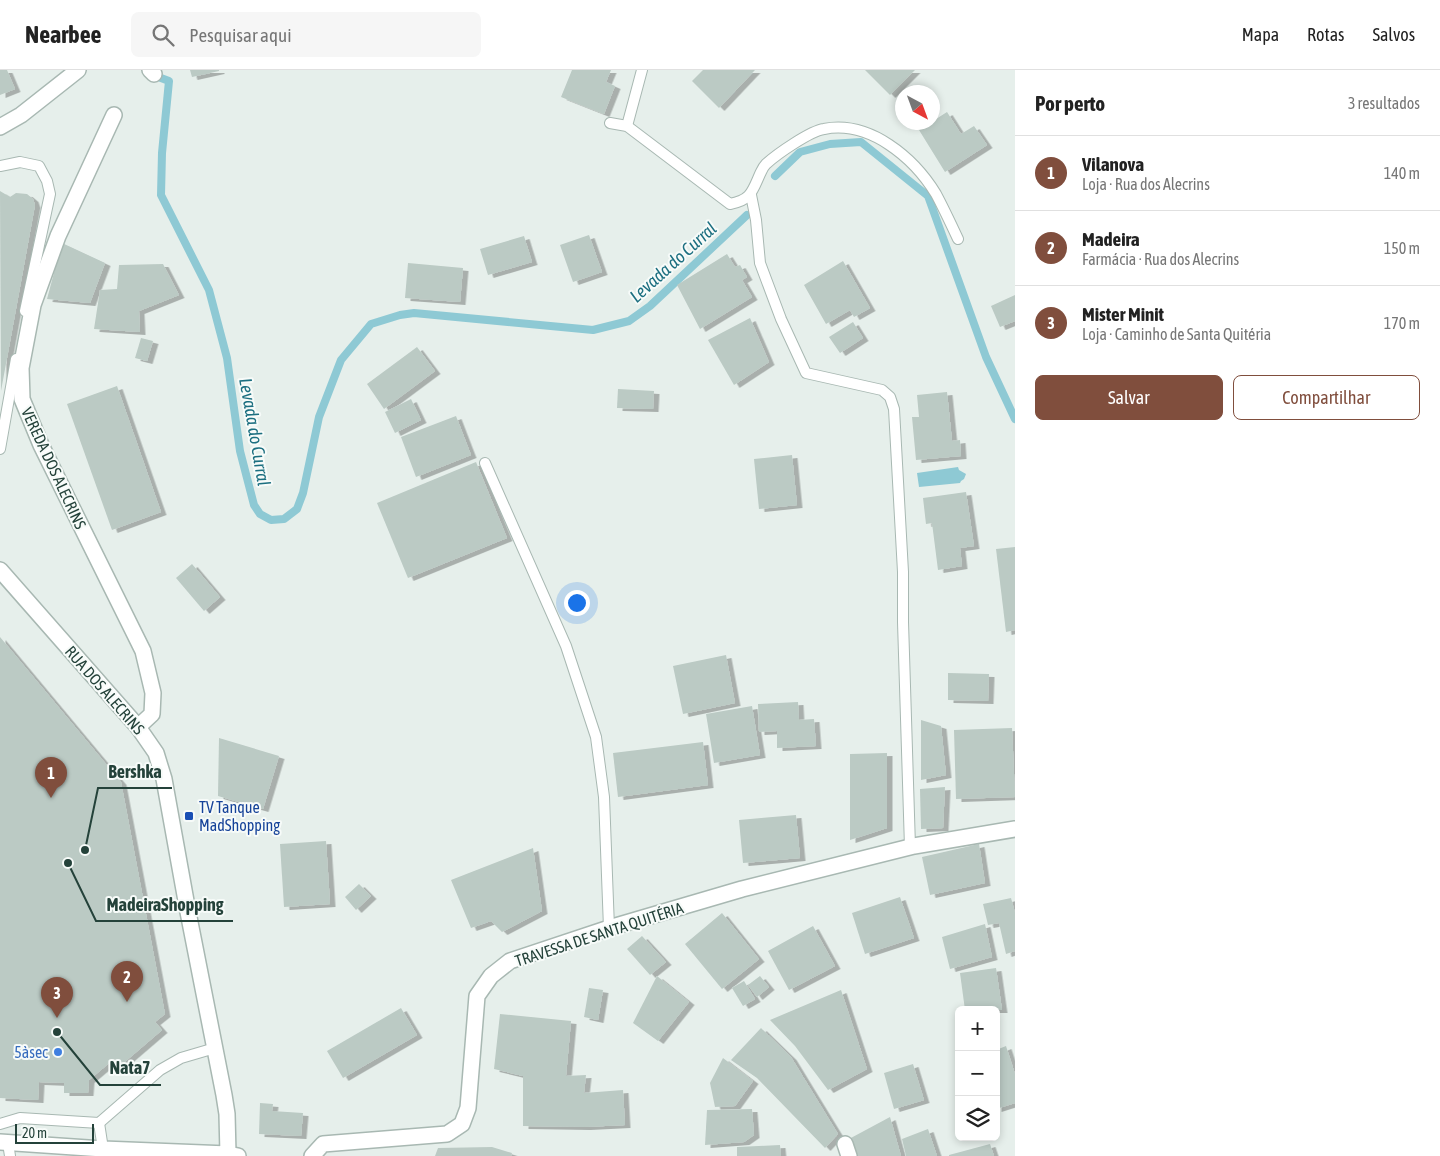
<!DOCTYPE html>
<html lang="pt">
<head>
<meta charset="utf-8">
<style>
	:root { --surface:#fff; --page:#f6f6f6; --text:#222; --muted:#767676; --line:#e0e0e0; --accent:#804e3d }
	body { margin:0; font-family:"Asap Condensed",sans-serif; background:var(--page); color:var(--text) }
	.controls { position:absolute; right:15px; bottom:15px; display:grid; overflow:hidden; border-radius:8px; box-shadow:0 2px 8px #0003 }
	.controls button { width:45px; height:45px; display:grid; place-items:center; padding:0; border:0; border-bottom:1px solid var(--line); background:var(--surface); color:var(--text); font:25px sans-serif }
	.compass { position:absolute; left:895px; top:15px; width:45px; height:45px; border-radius:50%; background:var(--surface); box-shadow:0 2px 8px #0003; rotate:139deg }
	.scale { position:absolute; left:15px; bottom:12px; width:79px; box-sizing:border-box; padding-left:5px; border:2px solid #24423a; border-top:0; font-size:14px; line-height:18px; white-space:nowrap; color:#24423a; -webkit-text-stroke:4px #f7fbf9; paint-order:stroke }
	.you { position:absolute; left:576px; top:532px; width:18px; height:18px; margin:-12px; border:4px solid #fff; border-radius:50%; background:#1a73e8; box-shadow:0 0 0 8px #1a73e833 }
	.badge { display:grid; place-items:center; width:32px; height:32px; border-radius:50%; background:var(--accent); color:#fff; font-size:16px; font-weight:700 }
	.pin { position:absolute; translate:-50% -41px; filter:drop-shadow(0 1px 2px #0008) }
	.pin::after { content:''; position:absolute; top:26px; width:18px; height:15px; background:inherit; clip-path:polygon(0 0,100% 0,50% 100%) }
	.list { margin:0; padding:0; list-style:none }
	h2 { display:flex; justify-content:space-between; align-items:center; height:65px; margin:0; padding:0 20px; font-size:21px }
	h2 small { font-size:16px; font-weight:400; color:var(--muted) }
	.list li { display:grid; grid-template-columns:32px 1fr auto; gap:15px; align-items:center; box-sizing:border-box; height:75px; padding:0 20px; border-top:1px solid var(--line) }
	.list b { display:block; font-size:19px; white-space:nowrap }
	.list p { margin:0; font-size:16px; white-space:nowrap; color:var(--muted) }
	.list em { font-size:16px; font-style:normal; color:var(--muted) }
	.actions { display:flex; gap:10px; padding:15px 20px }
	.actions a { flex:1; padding:11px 0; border:1px solid var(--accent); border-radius:8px; text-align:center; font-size:18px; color:var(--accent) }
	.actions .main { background:var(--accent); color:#fff }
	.icon { flex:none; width:28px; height:28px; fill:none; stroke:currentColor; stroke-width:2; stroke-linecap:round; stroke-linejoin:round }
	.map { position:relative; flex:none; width:1015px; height:1086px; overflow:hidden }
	header { display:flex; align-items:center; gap:30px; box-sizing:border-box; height:70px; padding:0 25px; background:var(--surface); border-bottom:1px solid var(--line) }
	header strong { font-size:24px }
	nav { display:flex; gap:28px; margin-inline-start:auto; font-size:18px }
	.search { width:350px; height:45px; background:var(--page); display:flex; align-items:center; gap:12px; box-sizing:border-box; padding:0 18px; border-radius:8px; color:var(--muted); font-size:19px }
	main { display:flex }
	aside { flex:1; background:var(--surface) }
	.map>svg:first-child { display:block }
	.water { fill:#8ec9d4 }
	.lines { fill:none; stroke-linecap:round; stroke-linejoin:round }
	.stream { stroke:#8ec9d4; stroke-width:8 }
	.building { fill:#bbcac4; filter:url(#shadow) }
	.service-casing { stroke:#a8b8b2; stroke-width:12 }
	.minor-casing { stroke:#a8b8b2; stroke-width:18 }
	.tertiary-casing { stroke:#a8b8b2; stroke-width:18 }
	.service { stroke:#fff; stroke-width:10 }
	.minor { stroke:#fff; stroke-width:15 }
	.tertiary { stroke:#fff; stroke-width:15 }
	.transit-dot { fill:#1a4fb4; stroke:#f7fbf9; stroke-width:2 }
	.shop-dot { fill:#3f7fe0; stroke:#f7fbf9; stroke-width:2 }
	.labels { text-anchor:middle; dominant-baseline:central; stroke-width:4; stroke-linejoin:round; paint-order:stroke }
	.street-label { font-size:16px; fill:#24423a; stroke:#f7fbf9 }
	.transit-label { font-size:16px; fill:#164399; stroke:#f7fbf9; text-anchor:start }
	.shop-label { font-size:16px; fill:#366cbe; stroke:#f7fbf9; text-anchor:end }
	.water-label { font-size:18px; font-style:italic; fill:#1c6f80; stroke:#f7fbf9 }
	.leader { fill:none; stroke:#24423a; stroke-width:2 }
	.callout-dot { fill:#24423a; stroke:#f7fbf9; stroke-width:2 }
	.callout-label { font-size:18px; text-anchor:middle; font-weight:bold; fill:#24423a; stroke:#f7fbf9; stroke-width:4; stroke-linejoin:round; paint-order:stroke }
</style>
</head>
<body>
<header>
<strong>Nearbee</strong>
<div class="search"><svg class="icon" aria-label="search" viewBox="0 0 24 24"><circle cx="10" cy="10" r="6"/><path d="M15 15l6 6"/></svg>Pesquisar aqui</div>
<nav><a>Mapa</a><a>Rotas</a><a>Salvos</a></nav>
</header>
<main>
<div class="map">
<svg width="1015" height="1086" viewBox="0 0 1015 1086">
	<defs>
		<filter id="shadow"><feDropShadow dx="5.5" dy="3" stdDeviation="0" flood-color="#0004"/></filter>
	</defs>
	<rect width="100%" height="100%" fill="#e6efeb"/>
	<path class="water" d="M958,397l1,3 7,4 -2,5 -3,2 -1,2 -41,4 -2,-14z"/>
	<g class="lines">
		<g class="stream">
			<path d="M153,5l16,6 -7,72 -1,42 48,95 18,68 13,93 14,54 6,9 11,6 13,-1 13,-10 6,-16 16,-76 22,-57 30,-36 29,-9 14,-2 179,17 36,-9 21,-15 97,-91"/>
			<path d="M775,106l25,-24 30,-8 31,-2 67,54 58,161 29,62"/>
		</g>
	</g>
	<g class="building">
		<path d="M0,0h7l8,19 -15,6z"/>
		<path d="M190,0h29v1l-27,6z"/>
		<path d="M572,0h39l-5,12 9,4 -11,28 -43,-17z"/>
		<path d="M703,0h52l-36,38 -27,-27z"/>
		<path d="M865,0h50l-25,25z"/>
		<path d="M947,42l14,22 13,-8 13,19 -42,27 -26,-42z"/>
		<path d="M0,121l10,6 6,-4 11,1 6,5 2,6 -34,186z"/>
		<path d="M589,165l13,37 -29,10 -13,-37z"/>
		<path d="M524,166l8,26 -44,13 -8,-26z"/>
		<path d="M62,173l43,20 -15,40 -43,-4z"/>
		<path d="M727,184l8,13 5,-2 7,12 -5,3 10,17 -52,32 -23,-44z"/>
		<path d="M843,191l27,47 -16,9 -4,-7 -24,14 -22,-39z"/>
		<path d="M408,193l55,5 -3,34 -55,-4z"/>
		<path d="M163,194l16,31 -40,16 1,21 -46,-3 6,-39 17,-1 2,-24z"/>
		<path d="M1015,225v26l-15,6 -9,-21z"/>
		<path d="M750,248l19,44 -35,23 -26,-45z"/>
		<path d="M853,252l10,16 -23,15 -11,-16z"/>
		<path d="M141,268l12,3 -6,20 -12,-3z"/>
		<path d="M417,277l18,24 -51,38 -17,-25z"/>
		<path d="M117,316l44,126 -49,18 -45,-126z"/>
		<path d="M618,319l36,2 -1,18 -36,-1z"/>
		<path d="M947,322l5,49 8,-1 1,16 -45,4 -4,-43h7l-2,-22z"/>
		<path d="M411,329l10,21 -26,13 -10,-21z"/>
		<path d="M456,346l15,39 -55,22 -15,-40z"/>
		<path d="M792,385l5,50 -38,4 -5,-50z"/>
		<path d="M476,392l31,76 -99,40 -31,-75z"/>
		<path d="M966,422l8,54 -14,2 2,18 -24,4 -6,-47 -6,1 -3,-26z"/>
		<path d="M1015,477v83l-9,2 -10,-83z"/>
		<path d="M192,494l28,33 -16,14 -28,-33z"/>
		<path d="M0,567l121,145 44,232 -10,8 7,8 -42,36 -6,-7 -25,21 -1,13h-24v-10l-25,-1 -1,18 -38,-2z"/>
		<path d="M726,585l9,48 -52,11 -10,-48z"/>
		<path d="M948,603l41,1 -1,27 -40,-1z"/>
		<path d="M798,632l1,18 15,-1 2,27 -39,2v-17l-18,1 -1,-28z"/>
		<path d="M752,636l8,49 -46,8 -8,-49z"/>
		<path d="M921,650l20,6 5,49 -25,5z"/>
		<path d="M1012,658l3,69 -59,2 -2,-69z"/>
		<path d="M219,668l60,18 -16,53 -45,-13z"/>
		<path d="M703,672l5,43 -90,12 -5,-44z"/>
		<path d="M887,683v75l-37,12v-86z"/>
		<path d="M945,717l-2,41 -22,1 -1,-40z"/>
		<path d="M796,745l4,43 -57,5 -4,-43z"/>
		<path d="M326,771l4,63 -46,3 -4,-63z"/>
		<path d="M979,774l6,39 -55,12 -8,-38z"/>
		<path d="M533,778l9,63 -40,21 -11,-11 -20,7 -20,-48z"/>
		<path d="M359,814l12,12 -15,14 -11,-13z"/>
		<path d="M900,827l14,41 -49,16 -13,-41z"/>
		<path d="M1011,828l4,15v38l-9,3 -7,-31 -11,2 -5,-21z"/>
		<path d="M722,843l37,46 -37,30 -37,-45z"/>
		<path d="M985,854l7,33 -42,12 -8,-32z"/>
		<path d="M813,856l22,40 -46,24 -21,-39z"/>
		<path d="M642,866l24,26 -16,13 -23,-26z"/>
		<path d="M996,898l6,42h-37l-5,-37z"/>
		<path d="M657,906l32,26 -31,39 -25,-18z"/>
		<path d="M760,906l9,11 -12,10 -9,-12z"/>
		<path d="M744,911l11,18 -12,7 -11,-18z"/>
		<path d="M589,918l14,2 -5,30 -14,-3z"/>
		<path d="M841,920l26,79 -39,21 -33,-44 -25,-26z"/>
		<path d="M401,938l16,27 -74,43 -16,-27z"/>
		<path d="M500,944l71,7 -5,55 20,-1 -2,18 39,-3 2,35 -40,2 -62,-1v-50l-29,-7z"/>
		<path d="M761,958l30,29 47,77 -13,14 -68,-70 -26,-18z"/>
		<path d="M1006,976l9,28v29l-19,6v-59z"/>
		<path d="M723,988l30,23 -18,25 -20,1 -5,-24z"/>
		<path d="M913,994l11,36 -30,9 -10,-36z"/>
		<path d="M260,1033l13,1 -1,7 31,2 -2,23 -42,-2z"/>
		<path d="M752,1039l2,26 -10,7 -39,3 2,-35z"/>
		<path d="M890,1047l11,39h-45l-7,-17z"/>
		<path d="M928,1059l9,27h-31l-4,-17z"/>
		<path d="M990,1074l4,12h-45v-1z"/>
		<path d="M780,1075l1,11h-44v-9z"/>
		<path d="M492,1077l20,6 -1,3h-76l3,-8z"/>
	</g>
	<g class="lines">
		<g class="service-casing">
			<g id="service">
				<path d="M610,53l17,3 103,78c21,-4 22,-12 30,-30 2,-4 3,-7 6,-10 11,-10 44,-33 58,-35 46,-9 90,29 112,65 8,15 15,30 22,45"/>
				<path d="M627,56l15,-56"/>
				<path d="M0,96l20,-4 19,4 8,15 3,13 -25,117"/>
				<path d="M751,125l5,25 4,43 21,56 25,54 76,17 8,7 4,12 9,163v50l7,225"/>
				<path d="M0,379l16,-90"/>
				<path d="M485,393l81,183 30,91 8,60 5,131"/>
				<path d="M99,1053l4,26"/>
				<path d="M0,1054l20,-6 79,5 61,-53 21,-12 34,-10"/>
				<path d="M8,1073l2,13"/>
			</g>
		</g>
		<g class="minor-casing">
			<g id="minor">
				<path d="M150,0l4,4"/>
				<path d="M114,45l-56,121 -25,69 -12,63 1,31 19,46 102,206 10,42 -1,21 -14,13"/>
				<path d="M0,57l21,-12 57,-45"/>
				<path d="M845,1074l4,12"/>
				<path d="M228,1084l10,2"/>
				<path d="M312,1086l11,-12 124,-10 15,-10 6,-16 9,-112 14,-20 19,-15 99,-33 133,-39 172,-43 101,-17"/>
			</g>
		</g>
		<g class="tertiary-casing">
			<path id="tertiary" d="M0,500l138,157 18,26 8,26 24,133 36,183 3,19 1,40 -125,-5 -103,-7"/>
		</g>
		<use href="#service" class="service"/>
		<use href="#minor" class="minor"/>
		<use href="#tertiary" class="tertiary"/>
	</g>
	<rect class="transit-dot" x="184" y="741" width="10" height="10" rx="2.5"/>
	<circle class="shop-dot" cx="58" cy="982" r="5"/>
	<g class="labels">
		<g class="street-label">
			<text transform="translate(54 398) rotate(65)">VEREDA DOS ALECRINS</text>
			<text transform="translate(105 620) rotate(49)">RUA DOS ALECRINS</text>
			<text transform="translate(599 864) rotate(-18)">TRAVESSA DE SANTA QUITÉRIA</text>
		</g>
		<g class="transit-label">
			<text x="199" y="737">TV Tanque<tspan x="199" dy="18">MadShopping</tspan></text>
		</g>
		<g class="shop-label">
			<text x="48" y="982">5àsec</text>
		</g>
		<g class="water-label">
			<text transform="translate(673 192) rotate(-42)">Levada do Curral</text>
			<text transform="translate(255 362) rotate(80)">Levada do Curral</text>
		</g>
	</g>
	<path class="leader" d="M85 780L98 718H172M68 793L96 851H233M57 962L100 1015H161"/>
	<g class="callout-dot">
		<circle cx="85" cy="780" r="5"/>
		<circle cx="68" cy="793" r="5"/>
		<circle cx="57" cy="962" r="5"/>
	</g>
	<g class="callout-label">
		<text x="135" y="708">Bershka</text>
		<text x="165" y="841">MadeiraShopping</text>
		<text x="130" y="1004">Nata7</text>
	</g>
</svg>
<div class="controls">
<button>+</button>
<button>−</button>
<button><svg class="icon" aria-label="layers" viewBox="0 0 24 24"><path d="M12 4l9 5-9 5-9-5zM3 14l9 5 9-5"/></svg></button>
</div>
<svg class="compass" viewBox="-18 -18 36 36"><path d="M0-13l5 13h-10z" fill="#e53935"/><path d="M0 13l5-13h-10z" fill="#767676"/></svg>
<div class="scale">20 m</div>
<div class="you"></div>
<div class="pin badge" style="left:51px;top:728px">1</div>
<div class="pin badge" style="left:127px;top:932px">2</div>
<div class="pin badge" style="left:57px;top:948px">3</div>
</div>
<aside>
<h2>Por perto<small>3 resultados</small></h2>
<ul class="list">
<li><span class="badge">1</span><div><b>Vilanova</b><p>Loja · Rua dos Alecrins</p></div><em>140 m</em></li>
<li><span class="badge">2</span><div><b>Madeira</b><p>Farmácia · Rua dos Alecrins</p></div><em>150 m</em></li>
<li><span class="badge">3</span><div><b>Mister Minit</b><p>Loja · Caminho de Santa Quitéria</p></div><em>170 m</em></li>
</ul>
<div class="actions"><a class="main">Salvar</a><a>Compartilhar</a></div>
</aside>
</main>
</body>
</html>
